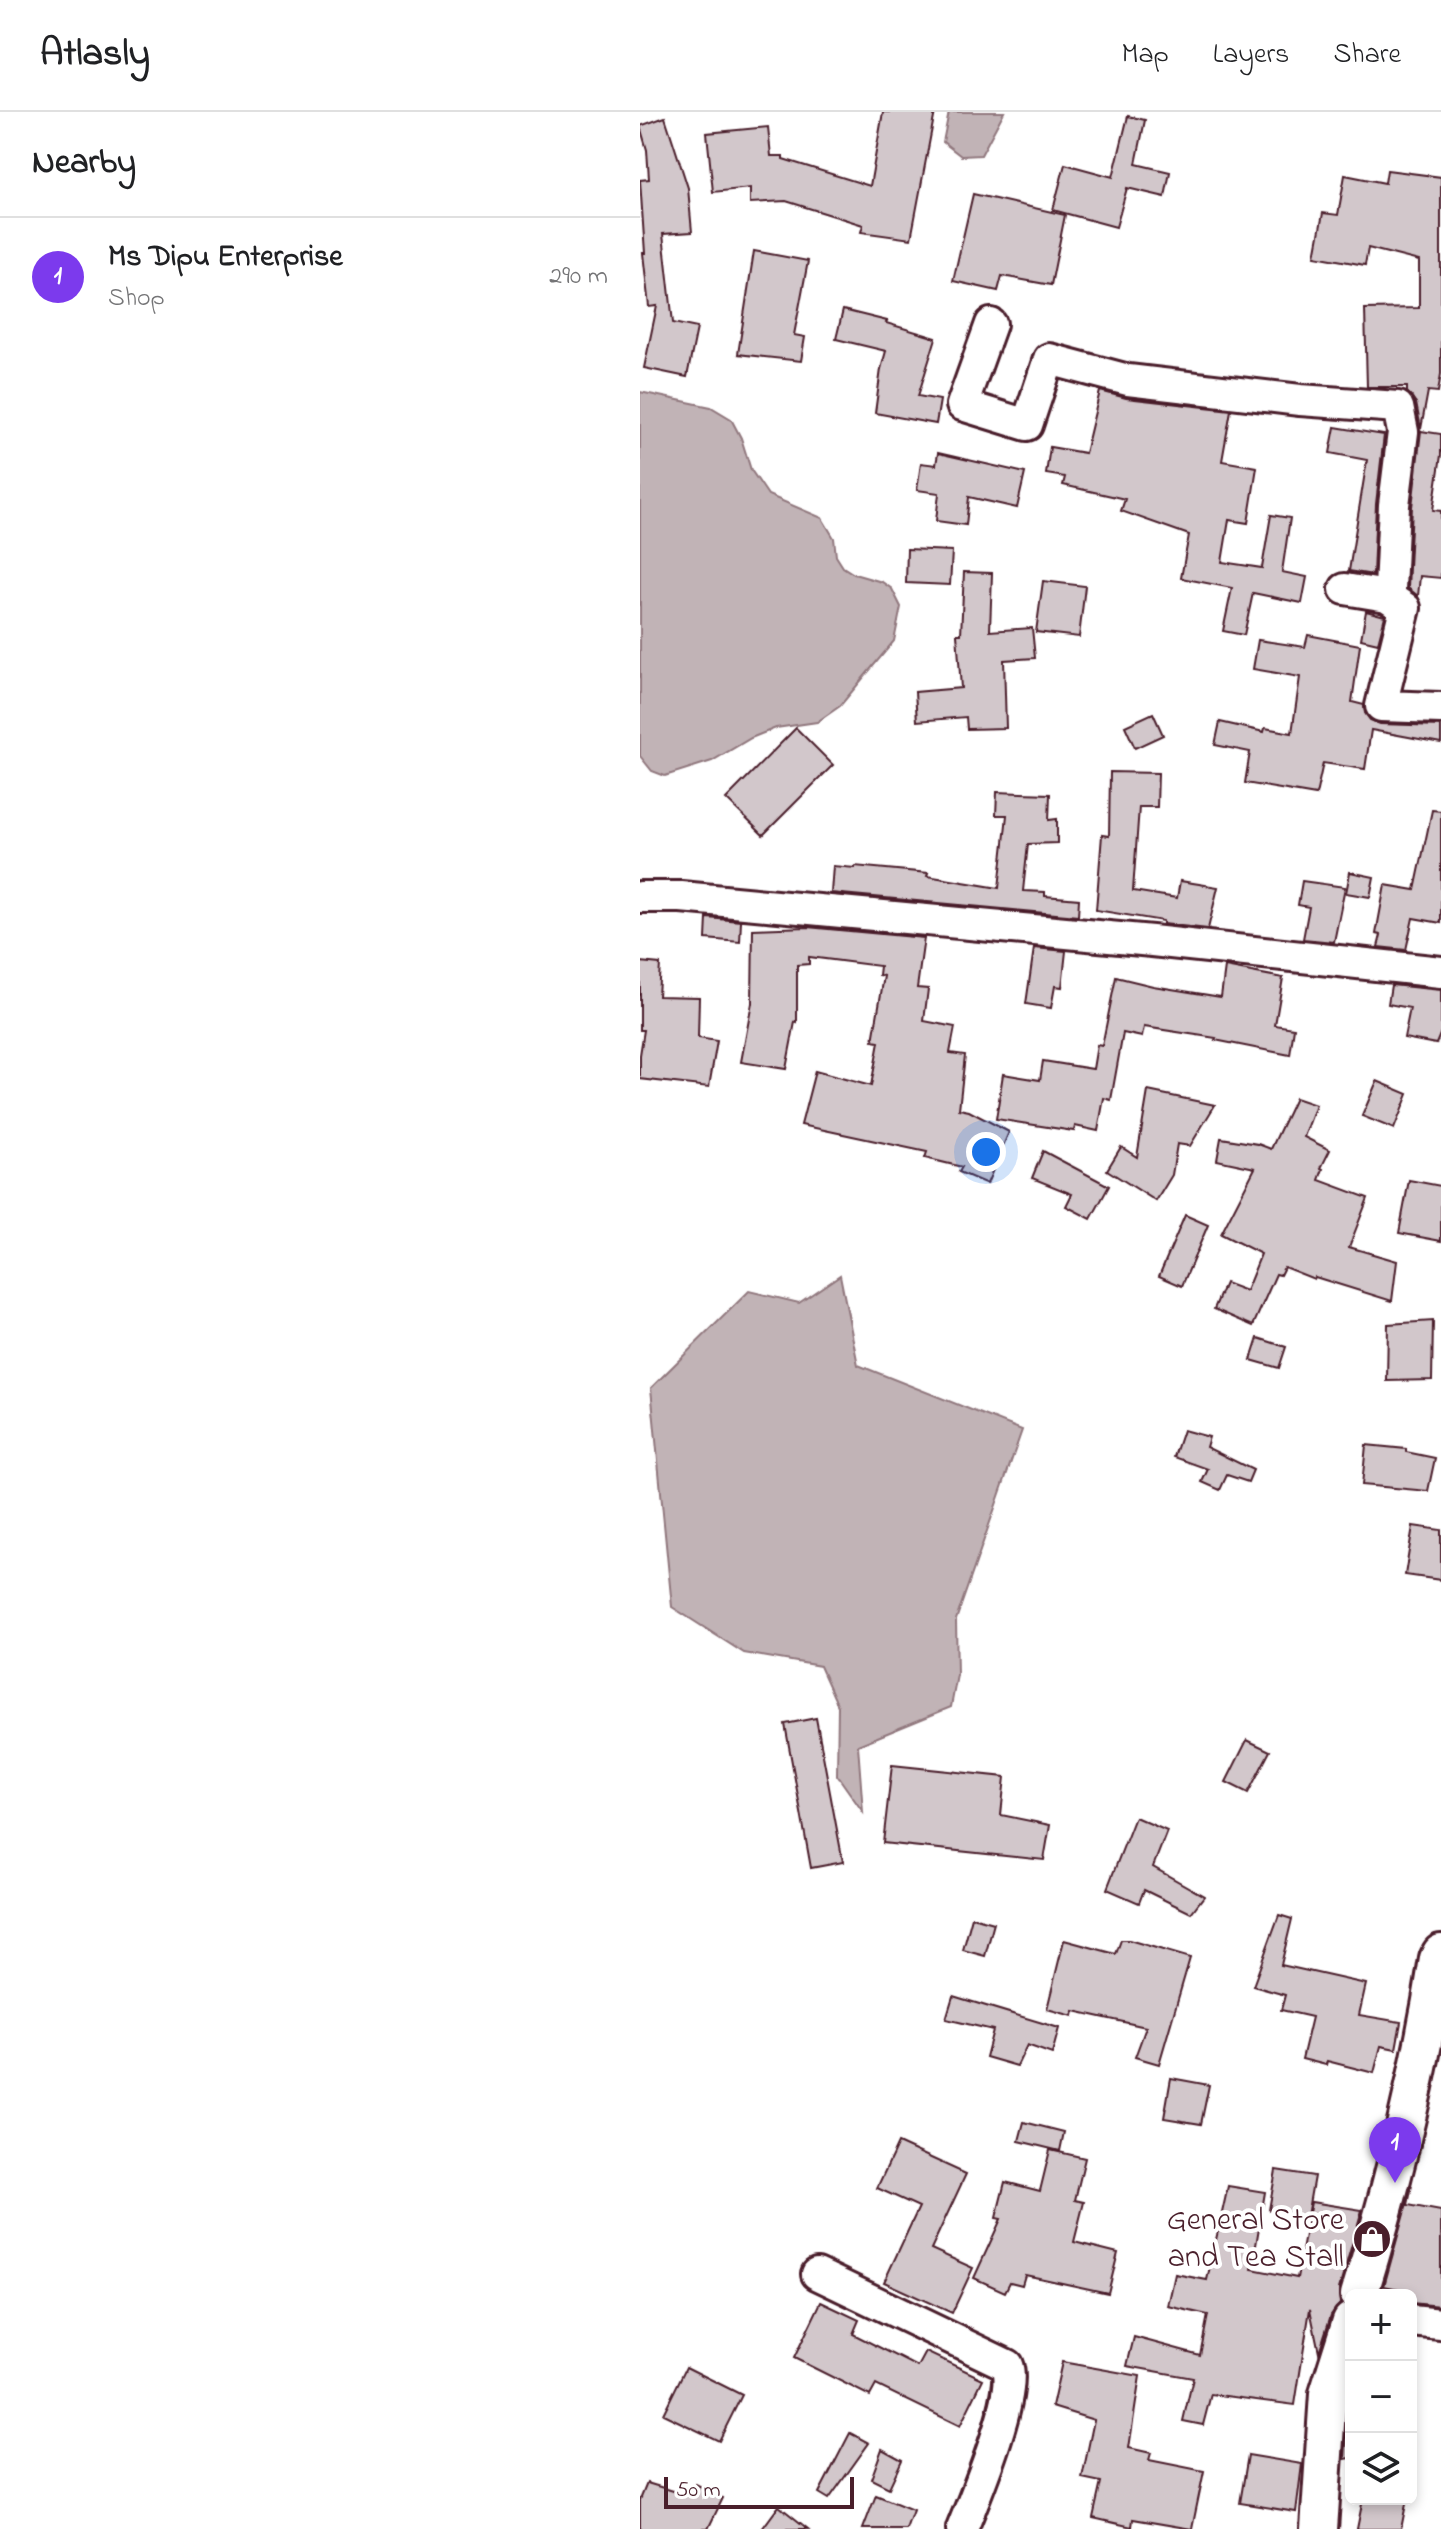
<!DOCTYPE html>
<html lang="en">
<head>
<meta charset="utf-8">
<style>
	:root { --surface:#fff; --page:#f6f6f6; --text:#202124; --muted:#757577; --line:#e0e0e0; --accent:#7c3aed }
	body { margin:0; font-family:"Indie Flower",sans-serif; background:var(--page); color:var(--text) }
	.controls { position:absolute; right:24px; bottom:24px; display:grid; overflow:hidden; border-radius:12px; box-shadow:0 4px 12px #0003 }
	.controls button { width:72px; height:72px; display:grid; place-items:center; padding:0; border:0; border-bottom:2px solid var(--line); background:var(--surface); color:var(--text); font:40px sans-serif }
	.scale { position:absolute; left:24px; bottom:20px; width:190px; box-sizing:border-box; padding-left:8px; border:4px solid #4a1f2b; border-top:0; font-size:22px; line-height:28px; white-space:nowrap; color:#4a1f2b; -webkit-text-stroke:6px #fff; paint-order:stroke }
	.you { position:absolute; left:346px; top:1040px; width:28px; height:28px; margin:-20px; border:6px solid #fff; border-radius:50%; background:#1a73e8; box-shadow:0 0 0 12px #1a73e833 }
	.badge { display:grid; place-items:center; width:52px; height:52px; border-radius:50%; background:var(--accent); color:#fff; font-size:26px; font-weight:700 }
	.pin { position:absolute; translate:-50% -66px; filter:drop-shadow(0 2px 4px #0008) }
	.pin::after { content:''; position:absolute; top:42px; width:28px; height:24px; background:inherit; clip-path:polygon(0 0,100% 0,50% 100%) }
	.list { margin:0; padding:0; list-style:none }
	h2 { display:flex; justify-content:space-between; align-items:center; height:104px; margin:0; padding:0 32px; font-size:34px }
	h2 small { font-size:26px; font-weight:400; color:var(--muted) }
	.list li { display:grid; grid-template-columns:52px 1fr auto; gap:24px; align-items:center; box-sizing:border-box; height:120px; padding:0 32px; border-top:2px solid var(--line) }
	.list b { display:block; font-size:30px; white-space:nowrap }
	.list p { margin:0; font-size:26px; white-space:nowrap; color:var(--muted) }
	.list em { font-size:26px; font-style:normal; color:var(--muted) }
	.icon { flex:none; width:44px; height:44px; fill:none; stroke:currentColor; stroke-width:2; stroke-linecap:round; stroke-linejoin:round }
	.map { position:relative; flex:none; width:801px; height:2417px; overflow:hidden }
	header { display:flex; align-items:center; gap:48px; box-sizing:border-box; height:112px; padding:0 40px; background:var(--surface); border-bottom:2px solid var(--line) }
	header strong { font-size:38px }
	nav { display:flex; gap:44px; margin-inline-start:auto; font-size:28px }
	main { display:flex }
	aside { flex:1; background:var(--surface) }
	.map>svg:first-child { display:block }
	.water { fill:#c1b3b6; stroke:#91787e; stroke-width:2 }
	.building { fill:#d2c7cb; stroke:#4a1f2b; stroke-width:2 }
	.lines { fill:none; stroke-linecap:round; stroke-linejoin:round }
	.minor-casing { stroke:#4a1f2b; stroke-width:36 }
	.tertiary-casing { stroke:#4a1f2b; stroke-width:42 }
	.minor { stroke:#fff; stroke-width:30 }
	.tertiary { stroke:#fff; stroke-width:36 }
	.labels { text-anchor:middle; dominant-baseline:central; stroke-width:8; stroke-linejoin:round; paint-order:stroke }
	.poi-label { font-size:32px; fill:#4a1f2b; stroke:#fff; text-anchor:end }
</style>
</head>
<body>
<header>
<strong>Atlasly</strong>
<nav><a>Map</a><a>Layers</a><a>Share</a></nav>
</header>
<main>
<aside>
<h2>Nearby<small></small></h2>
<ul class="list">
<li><span class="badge">1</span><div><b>Ms Dipu Enterprise</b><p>Shop</p></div><em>290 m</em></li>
</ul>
</aside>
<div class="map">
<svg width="801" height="2417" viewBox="0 0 801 2417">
	<rect width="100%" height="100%" fill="#fff"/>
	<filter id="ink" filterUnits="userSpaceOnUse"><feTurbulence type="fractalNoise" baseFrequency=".0125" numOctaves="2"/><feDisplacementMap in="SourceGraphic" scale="16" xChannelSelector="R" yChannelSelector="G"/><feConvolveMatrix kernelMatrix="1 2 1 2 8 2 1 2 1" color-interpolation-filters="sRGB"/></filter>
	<g filter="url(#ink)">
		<g class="water">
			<path d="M309,0h55l-23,43 -20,1 -18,-14z"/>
			<path d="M0,280l71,15 20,12 10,19 10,32 17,25 54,23 12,20 2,18 7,11 11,7 28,8 10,7 9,18 -7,34 -54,65 -23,16 -41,6 -25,10 -39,23 -47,15 -13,-5 -12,-15z"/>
			<path d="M200,1163l18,90 164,65 -66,190 1,55 -6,32 -93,38 5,67 -26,-37 1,-69 -18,-40 -76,-13 -72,-46 -21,-219 98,-97 50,12z"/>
		</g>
		<g class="building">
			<path d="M243,0h52l-24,127 -50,-7 2,-7 -77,-24 -36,2v-15l-37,4 -6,-59 61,-6 3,29h12v3l87,27z"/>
			<path d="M488,4l17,4 -9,44 34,8 -5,25 -38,-9 -11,39 -63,-17 12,-46 48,13z"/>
			<path d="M25,5l23,71 4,44 -29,2 10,89 24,5 -10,49 -43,-9 13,-62 -8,1 -6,-54h2l-5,-73 9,-1 -2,-29 -7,-24z"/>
			<path d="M747,58l54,7v197l-3,18 -10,-1 -7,38 -5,-26 -9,-11v-5h-40l-2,-78 54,-1v-47l-51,-13 -3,17 -50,-9 8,-43 15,2 7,-40 40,8z"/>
			<path d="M333,82l92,21 -14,70 -49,-9 -4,15 -45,-10z"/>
			<path d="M114,139l54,10 -14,74 11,2 -4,24 -63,-7z"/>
			<path d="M203,198l44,11 -1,2 50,15 -18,58 22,4 -4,24 -61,-11 6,-44 5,-18 -50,-12z"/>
			<path d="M460,279l26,7 105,12 -9,51 35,6 -9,56 -19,-3 -7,42 40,6 9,-53 19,3 -8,54 25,5 -5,26 -49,-10 -9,42 -21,-4 9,-43 -51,-10 8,-43 -68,-24 4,-12 -62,-14 2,-8 -19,-3 4,-27 35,6z"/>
			<path d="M695,315l49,8 -8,69 -3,71 -24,-4 18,-111 -37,-7z"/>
			<path d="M781,319l20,3v21l-8,55 8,1v67l-21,-2 -2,20 -10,-8 4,-81z"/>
			<path d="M298,341l87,20 -8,35 -48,-11 -3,28 -30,-4 3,-28 -22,-3 4,-27 15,2z"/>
			<path d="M267,437l45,2 -2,34 -44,-2z"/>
			<path d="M324,460l28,1 -2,58 42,-3 3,30 -31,2 2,68 -39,1 -1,-12 -49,4 -2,-29 46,-4 -4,-54h4z"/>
			<path d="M403,469l42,5 -6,51 -43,-5z"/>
			<path d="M726,499l19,5 -7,27 -17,-4z"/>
			<path d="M668,523l52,10 -8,57 12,3 1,8 5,7 10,4 61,2v17l-70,-13 -6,39 -42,-6 -7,32 -71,-12 5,-31 -35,-7 5,-23 44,10 1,-4 27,5 8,-56 -47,-8 5,-29 47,7z"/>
			<path d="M513,601l10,22 -28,13 -10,-22z"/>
			<path d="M156,616l37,37 -70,70 -37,-36z"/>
			<path d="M470,660l48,1 -1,34h-18l-6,84 44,7 3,-17 38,6 -10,42 -45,-5v-3l-67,-11 6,-75 7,1z"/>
			<path d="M357,680l53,2 -1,26 8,-1v24l-29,1 -5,47 22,1v4l34,3 -1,17 -247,-23 2,-27 22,2v-2l73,7 -1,3 72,12 8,-73h-11z"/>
			<path d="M792,698l9,1v112l-28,-5 -7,32 -28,-3 3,-12 -5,-1 9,-49 30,5z"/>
			<path d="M710,760l24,5 -4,20 -24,-4z"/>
			<path d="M662,769l43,6 -11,55 -31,-3 6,-32 -11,-2z"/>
			<path d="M67,806l34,3 -1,21 -34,-3z"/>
			<path d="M167,815l117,11 -7,50 11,1 -4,32 31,6 -5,26 15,2 -6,54 10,2 40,21 -22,52 -28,-12 3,-5 -37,-9 2,-6 -126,-27 14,-54 56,15 8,-44 -6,-1 11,-65 -5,-1 1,-9 -71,-9v7l-12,1v58l-2,-1 -9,47 -45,-7 11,-59 1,-74z"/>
			<path d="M394,836l32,3 -4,36 -7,-1 -4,22 -25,-4z"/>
			<path d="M0,850l20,2 -2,32 41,1 -1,41 19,3 -8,46 -69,-8v-24l4,-25h-4z"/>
			<path d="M585,855l58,11 -8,47 19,3 -4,27 -75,-15 1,-2 -72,-11 -2,10 -19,-4 -12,67 -7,-2 -6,33 -23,-5 -1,5 -78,-12 7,-45 37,6 3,-19 50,8 4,-24 5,1 14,-69 37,9 68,11z"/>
			<path d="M751,873l50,5v42l-5,12 -32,-6 6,-30 -22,-4z"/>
			<path d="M737,969l31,13 -14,35 -32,-13z"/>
			<path d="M508,979l67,14 -25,41 -13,-2 -5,31 -16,26 -49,-31 14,-23 16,10z"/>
			<path d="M655,986l21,7 -12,32 26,13 -9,18 2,1 -4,11 49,18 -19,49 48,14 -5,40 -77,-24 -1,2 -30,-12 -4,8 -4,-1 -23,52 -39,-17 11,-26 21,8 15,-37 -40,-20 34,-66 -38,-8 4,-22 37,6 13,5z"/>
			<path d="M403,1039l66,35 -18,33 -25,-13 6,-12 -40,-16z"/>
			<path d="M769,1068l32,6v55l-42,-8z"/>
			<path d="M545,1103l23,10 -26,61 -23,-10z"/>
			<path d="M793,1209l-1,59 -45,1 1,-57z"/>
			<path d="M618,1226l28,9 -7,21 -28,-8z"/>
			<path d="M543,1318l26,7 -3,10 47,23 -5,12 -21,-7 -7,15 -18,-8 6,-13 -34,-12z"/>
			<path d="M726,1333l40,4v3l29,6 -7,33 -66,-6z"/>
			<path d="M773,1414l28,4v50l-36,-5z"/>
			<path d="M176,1606l27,144 -32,6 -26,-144z"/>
			<path d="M607,1628l23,11 -22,42 -22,-11z"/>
			<path d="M252,1653l113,12 -4,38 49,10 -6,35 -161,-17z"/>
			<path d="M495,1705l32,14 -14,36 51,29 -13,17 -47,-23 -5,13 -32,-14z"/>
			<path d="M639,1803l13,4 -11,46 85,19 -7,31 42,7 -5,27 -15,-3 -7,27 -47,-12 -1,4 -24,-6 10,-42 -31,-7 4,-15 -32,-9z"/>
			<path d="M332,1805l22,6 -9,33 -22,-6z"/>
			<path d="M424,1828l52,14 5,-14h8l61,18 -31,106 -24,-7 11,-30 -72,-16 -1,5 -26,-7z"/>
			<path d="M313,1884l106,32 -7,26 -25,-9 -10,21 -31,-9 7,-27 -47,-11z"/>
			<path d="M531,1966l38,7 -8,39 -37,-6z"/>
			<path d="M384,2010l40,10 -4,19 -41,-10z"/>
			<path d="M258,2031l68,31 -35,75 42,19 -21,45 -68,-31 35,-75 -42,-19z"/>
			<path d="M410,2038l35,8 -10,42 9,2 -10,40 44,11 -10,40 -83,-18 -3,10 -12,-3 -5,10 -31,-14 27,-59 -5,-1 9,-36 35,9z"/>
			<path d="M636,2058l38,6 -7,40 -38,-6z"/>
			<path d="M772,2073l-4,20 33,6v95l-30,-3v-8h-7v-5l-20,-4z"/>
			<path d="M588,2074l37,6 -13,77 45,9 14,-76 51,8 -23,79 1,15 -9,11 -12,37 -9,-43 -15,96 -84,-11 -8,31 -20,-4 10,-43 -66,-12 7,-29 66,18 8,-40 -40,-9 7,-32 32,6z"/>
			<path d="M181,2190l38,18 -6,14 65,33 8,-15 57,27 -23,47 -84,-41 -6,11 -76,-38z"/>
			<path d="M422,2250l78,14 -11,72 22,5 -2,7 55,11 -12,58 -59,-10 -1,8 -39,-9 8,-36 -19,-4 12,-58 -42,-13z"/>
			<path d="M46,2255l56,28 -23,46 -56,-27z"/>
			<path d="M711,2279v67l-6,1 4,-61z"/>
			<path d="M210,2321l19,10 -40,56 -10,-6z"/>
			<path d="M242,2337l20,11 -13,28 -18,-9z"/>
			<path d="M608,2343l54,9 -6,48 -56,-9z"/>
			<path d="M7,2371l43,13 6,-12 27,14 -15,31h-68v-29z"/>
			<path d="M236,2383l37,15 -7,19h-43z"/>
			<path d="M723,2387h44l-6,30h-44z"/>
			<path d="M139,2394l29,23h-46z"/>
		</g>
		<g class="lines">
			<g class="minor-casing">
				<g id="minor">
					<path d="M351,212l-29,81 65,20 22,-66 79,21 172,20 98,7 5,25 -9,73 -4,84 -3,7"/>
					<path d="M705,477l42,7 18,12 -24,98 60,2"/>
					<path d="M0,785h41l471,44 289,31"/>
					<path d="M177,2162l190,91c12,27 -33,134 -45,164"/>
					<path d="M771,2209l30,3"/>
				</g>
			</g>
			<g class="tertiary-casing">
				<g id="tertiary">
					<path d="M719,2183c34,-110 61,-222 79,-336l3,-6"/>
					<path d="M679,2417l9,-135 23,-73"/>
				</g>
			</g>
			<use href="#minor" class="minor"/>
			<use href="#tertiary" class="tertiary"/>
		</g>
	</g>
	<defs>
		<g id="shop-disc" transform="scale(2)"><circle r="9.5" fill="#4a1f2b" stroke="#fff"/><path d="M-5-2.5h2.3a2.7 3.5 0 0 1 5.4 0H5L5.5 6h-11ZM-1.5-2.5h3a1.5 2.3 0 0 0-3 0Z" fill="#fff"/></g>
	</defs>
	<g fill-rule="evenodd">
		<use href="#shop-disc" x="732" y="2127"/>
	</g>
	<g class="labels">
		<g class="poi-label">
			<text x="704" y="2109">General Store<tspan x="704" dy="37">and Tea Stall</tspan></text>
		</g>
	</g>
</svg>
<div class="controls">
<button>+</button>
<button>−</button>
<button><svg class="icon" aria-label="layers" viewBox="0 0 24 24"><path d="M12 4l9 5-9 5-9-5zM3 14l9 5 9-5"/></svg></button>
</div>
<div class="scale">50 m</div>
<div class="you"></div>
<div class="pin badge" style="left:755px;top:2071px">1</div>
</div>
</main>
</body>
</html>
